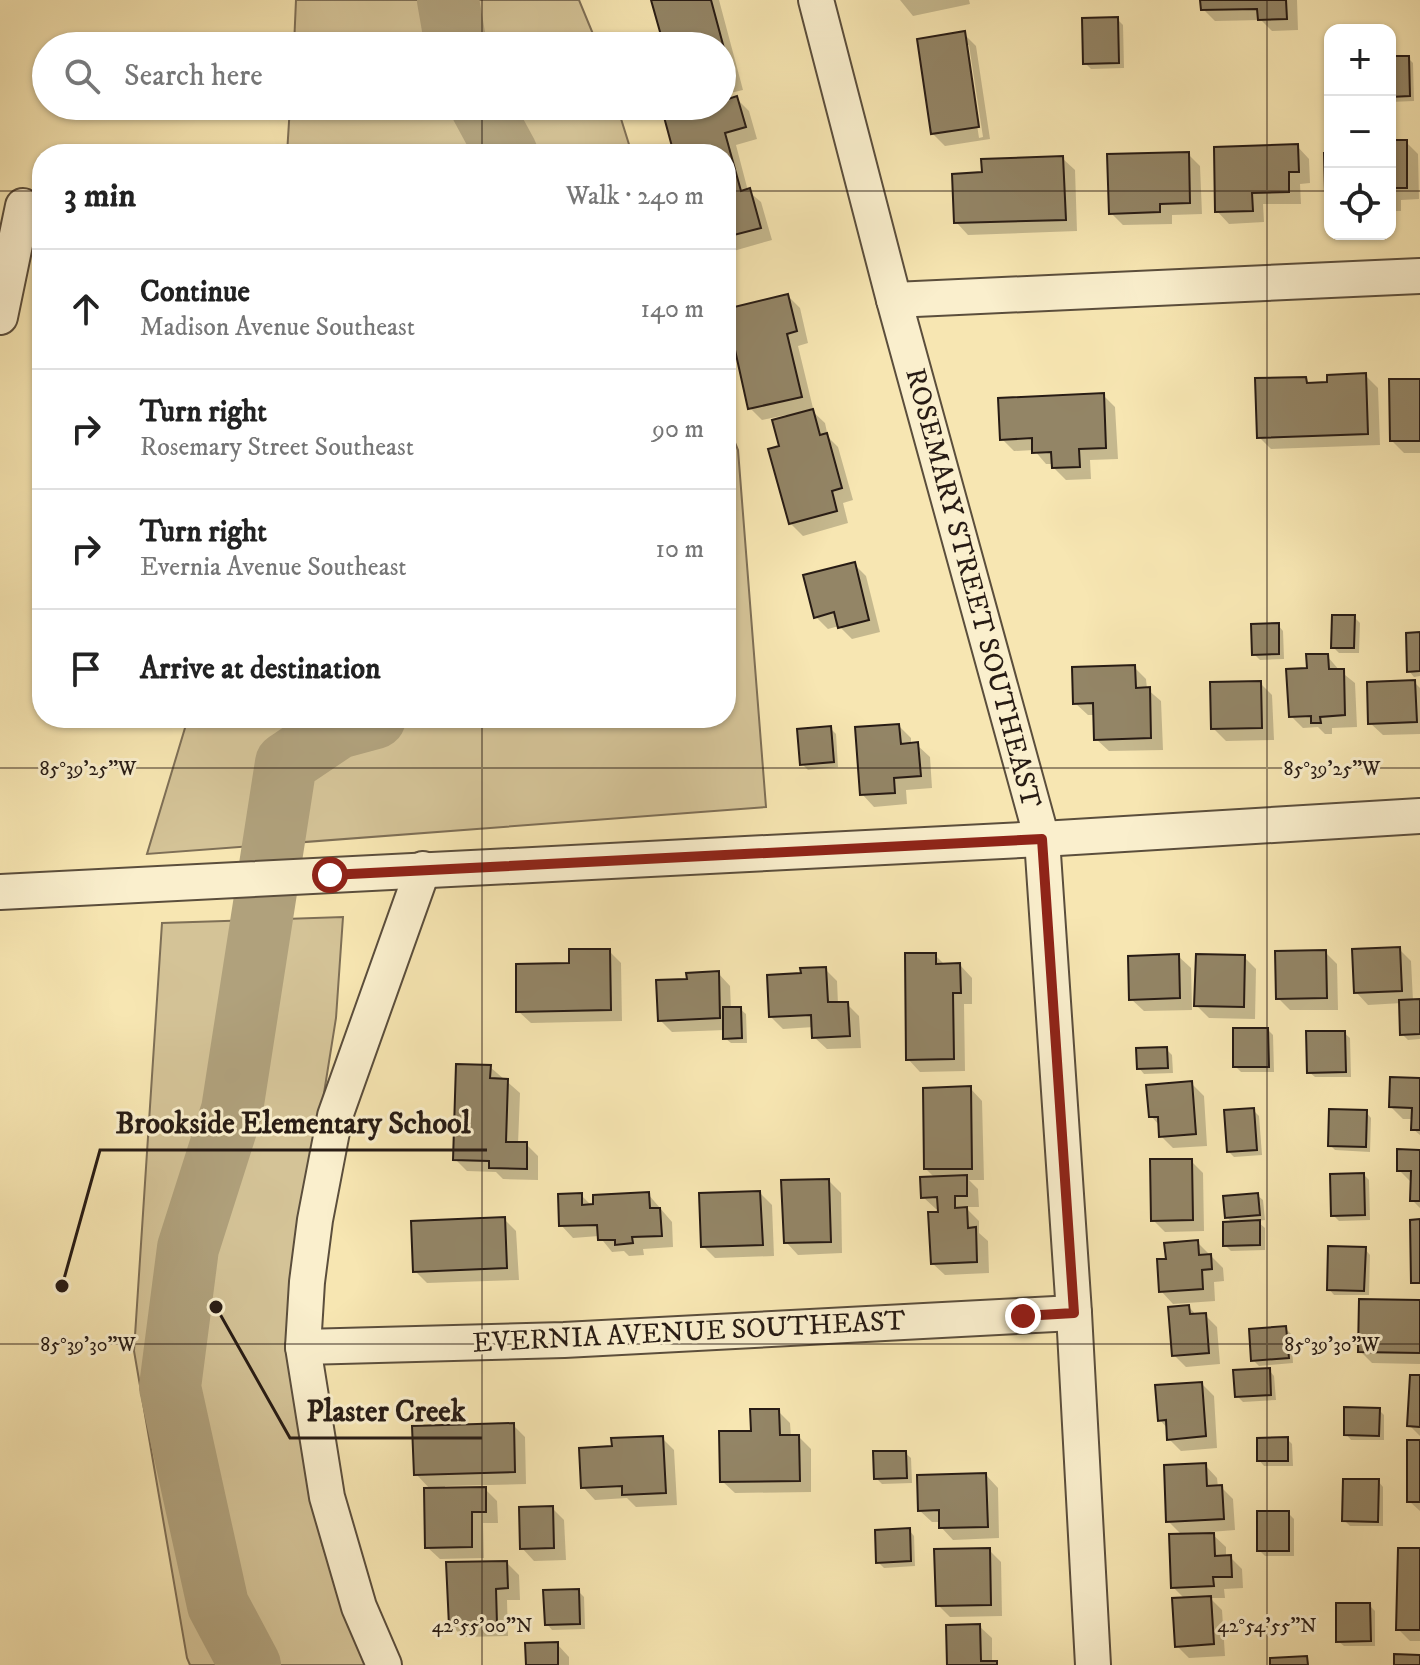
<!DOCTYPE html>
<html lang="en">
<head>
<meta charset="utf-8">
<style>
	:root { --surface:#fff; --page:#f6f6f6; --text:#222; --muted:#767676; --line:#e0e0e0 }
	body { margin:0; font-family:"IM FELL DW Pica",serif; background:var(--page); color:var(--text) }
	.controls { position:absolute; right:24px; top:24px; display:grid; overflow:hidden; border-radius:16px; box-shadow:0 2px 6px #0004 }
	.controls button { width:72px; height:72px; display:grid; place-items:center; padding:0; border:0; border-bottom:2px solid var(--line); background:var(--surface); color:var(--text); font:40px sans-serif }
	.stop { position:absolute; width:24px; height:24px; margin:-18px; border:6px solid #8f2418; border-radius:50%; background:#fff }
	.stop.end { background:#8f2418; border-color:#fff; box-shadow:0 2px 8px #0008 }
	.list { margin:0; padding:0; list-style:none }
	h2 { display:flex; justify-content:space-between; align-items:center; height:104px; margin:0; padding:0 32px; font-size:34px }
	h2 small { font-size:26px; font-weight:400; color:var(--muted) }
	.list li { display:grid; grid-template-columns:52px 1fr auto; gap:24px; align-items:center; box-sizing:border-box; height:120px; padding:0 32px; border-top:2px solid var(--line) }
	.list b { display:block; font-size:30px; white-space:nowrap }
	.list p { margin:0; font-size:26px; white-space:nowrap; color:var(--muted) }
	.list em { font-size:26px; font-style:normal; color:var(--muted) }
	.icon { flex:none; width:44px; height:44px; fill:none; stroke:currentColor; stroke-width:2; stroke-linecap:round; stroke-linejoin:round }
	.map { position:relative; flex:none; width:1420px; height:1665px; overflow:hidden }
	.search { position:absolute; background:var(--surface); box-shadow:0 2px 6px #0004; left:32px; top:32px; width:704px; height:88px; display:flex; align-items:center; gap:20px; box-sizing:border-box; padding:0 28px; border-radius:44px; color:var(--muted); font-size:30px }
	.panel { position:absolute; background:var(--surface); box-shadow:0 2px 6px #0004; left:32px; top:144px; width:704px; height:584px; border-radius:32px }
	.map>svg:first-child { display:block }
	.green { fill:#d4c397; stroke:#7e6f56; stroke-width:2 }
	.shadow { fill:#0003; fill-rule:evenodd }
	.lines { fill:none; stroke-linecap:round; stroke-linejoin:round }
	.river { stroke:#b0a17c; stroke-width:62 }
	.building { fill:#938566; stroke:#271b14; stroke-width:2 }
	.minor-casing { stroke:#5b4e3c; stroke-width:38 }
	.minor { stroke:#faefcd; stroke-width:34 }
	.route { stroke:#8f2418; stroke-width:10 }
	.ticks { fill:none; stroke:#271b14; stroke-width:2; stroke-opacity:0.45 }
	.labels { text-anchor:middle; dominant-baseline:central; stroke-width:6; stroke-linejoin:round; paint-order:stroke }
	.street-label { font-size:28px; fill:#271b14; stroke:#faefcd }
	.ticks-label { font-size:20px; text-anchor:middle; fill:#271b14; stroke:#faefcd; stroke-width:6; stroke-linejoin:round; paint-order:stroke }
	.leader { fill:none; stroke:#271b14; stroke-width:3 }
	.callout-dot { fill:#271b14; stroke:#faefcd; stroke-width:3 }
	.callout-label { font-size:30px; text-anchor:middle; font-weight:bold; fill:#271b14; stroke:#faefcd; stroke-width:6; stroke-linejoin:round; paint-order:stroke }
</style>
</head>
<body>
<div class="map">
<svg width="1420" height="1665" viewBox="0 0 1420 1665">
	<rect width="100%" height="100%" fill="#f7e6b2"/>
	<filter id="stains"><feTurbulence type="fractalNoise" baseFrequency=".0025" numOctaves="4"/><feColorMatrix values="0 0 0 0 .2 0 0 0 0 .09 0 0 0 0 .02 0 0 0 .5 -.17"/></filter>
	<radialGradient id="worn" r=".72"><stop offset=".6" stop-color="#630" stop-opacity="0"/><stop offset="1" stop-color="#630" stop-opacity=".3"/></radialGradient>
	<g class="green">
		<path d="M296,0h283l19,46h-304z"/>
		<path d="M290,106h327l15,48h-345z"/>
		<path d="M726,421l12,29 28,357 -619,47 41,-136h538z"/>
		<path d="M343,917l-7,101 -39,244 -4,107 29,175 43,121h-175l-3,-7 -53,-307 28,-428z"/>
	</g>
	<g class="shadow">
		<path d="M653,0h66l24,90 -21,5v-49h-56z"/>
		<path d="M900,0h69l1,4 -57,12z"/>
		<path d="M1202,0h95l1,30 -26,1 -11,-11 -46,1 -12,-12z"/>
		<path d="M1117,19l6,6 1,43 -33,1 -6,-6z"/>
		<path d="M964,34l12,12 14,93 -45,7 -12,-12zM965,45h4l14,92 -4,1z"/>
		<path d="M1390,58h18l5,5 1,38 -24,1z"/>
		<path d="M737,99l12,12 8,28 -21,6 12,46 13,11 11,38 -42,12 -4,-4v-94h-50l34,-48h12v-3z"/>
		<path d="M1390,142h16l12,12 1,45 -18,1v11h-11z"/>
		<path d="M1297,146l12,13 1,24 -10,1 1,20h-38l1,18 -35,2 -12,-13z"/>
		<path d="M1188,154l12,12 2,48 -30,1v9l-49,1 -12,-12z"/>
		<path d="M1062,158l13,12 2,61 -109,4 -12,-13 28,-48z"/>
		<path d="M788,296l12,12 8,35 -10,3 15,62 -3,1 15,14 3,14 10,10 15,53 -10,3 5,20 -45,13 -13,-13 -8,-76 4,-32 -24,5 -12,-12z"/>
		<path d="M1365,375l13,13 2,57 -109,4 -12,-12 46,-58 7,6 17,-1z"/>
		<path d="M1420,381v72h-16l-12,-12z"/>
		<path d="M1103,395l12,12 3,52 -28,1 1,19 -25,1 -12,-12v-4h-8l-12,-14 -20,1 -12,-12z"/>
		<path d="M854,564l12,12 14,56 -28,7 -13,-13 -11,3 -12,-12z"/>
		<path d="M1354,617l6,6 -1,30h-20l-6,-6z"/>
		<path d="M1278,625l5,6 1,28 -24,1 -6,-6z"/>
		<path d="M1420,634v42l-6,1 -5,-6z"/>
		<path d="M1327,656l13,15 15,12 2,44 -25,1v6h-7l-7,-7 -15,1 -12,-12 18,-46z"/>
		<path d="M1134,667l12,12 1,10 14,12 2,49 -54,1 -13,-12v-24h-8l-13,-12z"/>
		<path d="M1414,682l6,6v46l-37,1 -13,-12z"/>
		<path d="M1260,683l12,12 2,45 -48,1 -13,-13z"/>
		<path d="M899,726l12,12v7h6l13,12 2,31 -26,2 1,14 -33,3 -12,-13z"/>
		<path d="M830,728l6,6 2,33 -30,3 -6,-6z"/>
		<path d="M1399,949l12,12 2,40h7v38l-12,1 -6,-6v-31l-34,2 -12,-13z"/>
		<path d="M609,951l12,12 1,58 -91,2 -13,-12 53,-46z"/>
		<path d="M1325,952l12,12 1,46h-48l-12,-12z"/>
		<path d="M935,955l11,11 14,-1 12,13v26h-8l1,67 -45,1 -12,-13z"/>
		<path d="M1178,956l13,12 1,42 -48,1 -13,-12z"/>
		<path d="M1244,957l12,12 -1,50 -46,-1 -13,-13z"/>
		<path d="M825,969l12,12 1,23h9l12,12 2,32 -34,1 -13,-12v-10l-31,2 -12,-12 32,-42z"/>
		<path d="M718,973l12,13 1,23h9l6,5 1,29h-16l-6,-5v-8l-53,2 -12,-12 29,-39z"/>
		<path d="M1268,1030l5,5 1,37h-33l-6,-6z"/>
		<path d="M1344,1033l6,5 1,39h-36l-6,-5z"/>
		<path d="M1166,1049l6,6 1,18 -29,1 -5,-6z"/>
		<path d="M490,1067l30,26 -2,51h8l12,12v24l-35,-1 -7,-7 -29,-1 -12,-12z"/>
		<path d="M1420,1080v55l-7,-6 1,-10h-11l-12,-12z"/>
		<path d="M1191,1083l13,13 3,50 -34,2 -12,-12 -1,-10 -9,-10z"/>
		<path d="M970,1088l12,13 2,79h-15l9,9 1,18h-14l14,14v12l9,8 1,32 -44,2 -13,-12 8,-54h-4l-13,-12 12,-19 -9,-9z"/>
		<path d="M1253,1110l6,6 3,39 -28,2 -6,-6z"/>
		<path d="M1366,1112l5,6 -1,34 -35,-2 -5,-5z"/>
		<path d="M1420,1152v56l-8,-8 -1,-18 -12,-12z"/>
		<path d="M1191,1161l12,12 1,58 -39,1 -12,-12z"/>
		<path d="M1364,1175l5,5 1,40 -31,1 -6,-6z"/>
		<path d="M829,1181l12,12 1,60 -44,2 -12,-13z"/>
		<path d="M760,1193l12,12 2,51 -59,2 -12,-12z"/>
		<path d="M648,1194l24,28 1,25 -30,2 1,6 -15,1 -5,-5 -12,1 -13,-16 -26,2 -12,-13 20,-30 14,14z"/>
		<path d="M1257,1195l6,5 2,20 -8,1 8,7v22l-34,1 -6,-6 8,-21 -6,-7z"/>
		<path d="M504,1219l12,12 3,49 -92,3 -12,-12z"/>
		<path d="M1197,1242l26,26 1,13 -10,1 1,19 -42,3 -12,-13 7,-30z"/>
		<path d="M1365,1249l5,6 -1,40h-35l-5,-6z"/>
		<path d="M1420,1302v62l-48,-1 -12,-12z"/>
		<path d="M1189,1307l8,9 8,-1 12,12 3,37 -34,3 -12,-12z"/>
		<path d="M1285,1328l6,6 2,29 -34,3 -6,-6z"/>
		<path d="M1269,1370l5,6 2,24 -33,2 -6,-6z"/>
		<path d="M1420,1377v59l-11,-11z"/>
		<path d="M1202,1384l12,12 3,52 -36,3 -12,-12 -1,-10 -8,-9z"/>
		<path d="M1379,1410l5,5v25h-33l-5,-6z"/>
		<path d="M778,1411l12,12 1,14h8l12,12v43l-76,1 -13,-12 31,-48z"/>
		<path d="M513,1425l12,12 1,47 -81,2v3h40l12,12 1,22h-15l1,35 -44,1 -13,-12 4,-57 -15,-16z"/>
		<path d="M662,1438l12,12 3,55 -41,2 -9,-9 -32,2 -12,-13 31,-39z"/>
		<path d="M1287,1439l5,5 1,22h-29l-5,-6z"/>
		<path d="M1420,1442v69l-11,-10z"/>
		<path d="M905,1453l6,5 1,25 -30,1 -6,-6z"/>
		<path d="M1205,1465l12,13 1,9h3l12,12 2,31 -25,2 16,15v10h4l12,12 1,19 -19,1 1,9h-15l12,12 3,46 -36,2 -12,-12 8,-47 -12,-12 10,-51 -15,-15z"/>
		<path d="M986,1475l12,13 1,50 -46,2 -12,-13v-5h-9l-13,-12z"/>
		<path d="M1378,1481l5,6v39h-33l-6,-6z"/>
		<path d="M552,1508l12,12 2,40 -32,1 -12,-13z"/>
		<path d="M1288,1513l6,6v37h-29l-6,-6z"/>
		<path d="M909,1530l5,6 1,30 -31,2 -6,-6z"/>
		<path d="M989,1550l12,12 1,54 -52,1 -12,-12z"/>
		<path d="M1420,1550v91h-10l-12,-12z"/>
		<path d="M507,1563l12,12 1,25h-13l1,36 -45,1 -12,-12z"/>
		<path d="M578,1591l6,6 1,32 -33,1 -5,-6z"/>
		<path d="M1369,1605l6,6v35h-31l-6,-5z"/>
		<path d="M979,1626l13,12v25l6,2h-49z"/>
		<path d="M557,1644l12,13v8h-41z"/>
	</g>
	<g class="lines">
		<g class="river">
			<path d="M448,0l8,46"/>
			<path d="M481,106l26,48"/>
			<path d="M250,1665l-32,-60 -48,-218 18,-139 44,-138 54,-347 52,-35 37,-10"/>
		</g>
	</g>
	<g class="building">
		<path d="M651,0h60l21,78 -10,2v-34h-58z"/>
		<path d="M1200,0h86l1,19 -29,1 -1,-11 -56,1z"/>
		<path d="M1118,17l1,46 -36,1 -1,-46z"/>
		<path d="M965,31l14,96 -48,7 -14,-95z"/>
		<path d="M1390,56h19l1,40 -20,1z"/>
		<path d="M737,96l9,31 -21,6 16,58 9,-3 11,40 -35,9v-83h-52l-10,-37 39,-11h19v-5z"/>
		<rect x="1390" y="140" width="17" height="48"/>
		<path d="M1298,144l1,28h-10v20l-37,1 1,18 -38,1 -1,-65z"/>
		<path d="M1189,152l1,51 -30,1v8l-51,2 -2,-60z"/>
		<path d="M1324,153h6v39h-5z"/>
		<path d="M1063,156l3,64 -112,3 -2,-49 30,-2 -1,-13z"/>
		<path d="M788,294l9,37 -10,3 15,63 -54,12 -22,-100z"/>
		<path d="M1366,373l2,61 -111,4 -2,-60 51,-1 1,6 20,-1v-7z"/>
		<path d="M1389,379h31v62h-30z"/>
		<path d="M1104,393l2,55 -27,1 1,18 -28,1 -1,-16 -19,1v-15l-32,2 -2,-42z"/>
		<path d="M813,409l7,26 7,-2 15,55 -10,3 5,20 -48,13 -21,-75 11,-3 -7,-26z"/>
		<path d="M855,562l14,58 -31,8 -4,-16 -20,6 -11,-43z"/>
		<path d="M1332,615h23l-1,33h-23z"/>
		<path d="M1279,623v31l-27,1 -1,-31z"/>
		<path d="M1420,632v39l-13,1 -1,-39z"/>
		<path d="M1306,654h22l1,15h15l1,46 -25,2 1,6h-10v-7l-22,1 -3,-48 21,-1z"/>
		<path d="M1135,665l1,23 14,-1 1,51 -57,2 -1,-37 -20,1 -1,-37z"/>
		<path d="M1415,680l2,42 -49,2 -1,-42z"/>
		<path d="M1261,681l1,47 -51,1 -1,-47z"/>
		<path d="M899,724l2,20 17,-2 3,34 -27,2 1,15 -35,2 -5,-68z"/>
		<path d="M831,726l3,36 -34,3 -3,-36z"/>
		<path d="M1400,947l2,44 -48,2 -2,-44z"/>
		<path d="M569,949h41l1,61 -95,2v-48l53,-1z"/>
		<path d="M1326,950l1,48 -51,1 -1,-48z"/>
		<path d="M905,953h31v11l24,-1 1,30h-8l1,66 -48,1z"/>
		<path d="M1179,954l1,44 -51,2 -1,-44z"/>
		<path d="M1196,954l49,1 -1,52 -50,-1z"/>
		<path d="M826,967l2,35h20l2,34 -38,2 -1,-23 -42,2 -2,-42 34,-2 -1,-5z"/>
		<path d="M719,971l1,47 -62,3 -2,-41 31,-1 -1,-6z"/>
		<path d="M1420,999v35l-20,1 -1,-35z"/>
		<path d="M723,1007h18l1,31 -19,1z"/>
		<path d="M1233,1028h35l1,39h-36z"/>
		<path d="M1306,1031h39l1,41 -39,1z"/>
		<path d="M1167,1047l1,21 -31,1 -1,-21z"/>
		<path d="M456,1064l35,1 -1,13 18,1 -2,63h21v27l-38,-1v-7l-36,-1z"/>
		<path d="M1390,1077l30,1v52h-9l1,-22 -23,-1z"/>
		<path d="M1192,1081l4,53 -37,3 -1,-20h-9l-3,-32z"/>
		<path d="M971,1086l1,83h-48l-1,-81z"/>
		<path d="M1254,1108l3,42 -30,2 -3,-42z"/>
		<path d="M1329,1109l38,1 -1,37 -38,-1z"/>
		<path d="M1397,1149l23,1v51h-10l1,-30h-14z"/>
		<path d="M1150,1159h42l1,61 -42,1z"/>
		<path d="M1364,1173l1,42 -34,1 -1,-42z"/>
		<path d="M967,1175v21h-12v12l12,-1 1,21 8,-1 1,35 -46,2 -3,-52h10l-1,-15 -16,1 -1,-21z"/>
		<path d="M829,1179l2,63 -47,1 -3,-63z"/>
		<path d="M760,1191l3,54 -62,2 -2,-54z"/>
		<path d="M649,1192l1,16h10l2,28 -30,1 1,6 -18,2v-5h-17l-1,-15 -38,1 -1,-32 24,-1v12l11,-1v-9z"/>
		<path d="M1258,1193l2,22 -35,3 -2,-22z"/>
		<path d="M505,1217l2,51 -94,4 -2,-51z"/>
		<path d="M1420,1219v64h-9l-1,-63z"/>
		<path d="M1260,1220v25l-37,1v-24z"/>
		<path d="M1198,1240l1,15 12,-1 1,15 -10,1 1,19 -44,3 -2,-33h9l-2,-16z"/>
		<path d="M1328,1246l38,1 -2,44 -37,-1z"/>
		<path d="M1359,1299l61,1v53l-62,-1z"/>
		<path d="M1189,1305l1,9 16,-1 3,40 -37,3 -4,-49z"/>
		<path d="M1286,1326l3,32 -38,3 -2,-32z"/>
		<path d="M1270,1368l1,27 -36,2 -2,-27z"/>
		<path d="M1410,1375h10v52l-13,-1z"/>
		<path d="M1202,1382l4,54 -39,4 -1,-20 -8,1 -3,-36z"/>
		<path d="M1344,1407l36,1 -1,28 -35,-1z"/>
		<path d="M750,1409h29l1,26h19l1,46 -80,1 -1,-51h32z"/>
		<path d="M514,1423l1,49 -101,3 -2,-49z"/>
		<path d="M663,1436l3,57 -44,2v-9l-41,2 -2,-40 33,-2 -1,-8z"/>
		<path d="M1288,1437v24h-31v-23z"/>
		<rect x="1407" y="1440" width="13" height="62"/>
		<path d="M873,1451h33l1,27 -33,1z"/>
		<path d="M1206,1463l1,23 15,-1 2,34 -58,3 -2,-57z"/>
		<path d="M986,1473l2,54 -49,1v-18l-21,1 -1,-36z"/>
		<path d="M1343,1479h36l-1,43 -36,-1z"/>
		<path d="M486,1487v25h-14v35l-47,1 -1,-60z"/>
		<path d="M553,1506l1,42 -34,1 -1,-42z"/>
		<rect x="1257" y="1511" width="32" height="40"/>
		<path d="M910,1528l1,33 -35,2 -1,-33z"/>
		<path d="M1214,1533l1,23 16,-1 1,22h-19l1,9 -43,2 -2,-54z"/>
		<path d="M990,1548l1,57 -55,1 -2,-57z"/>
		<path d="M1398,1548h22v82h-24z"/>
		<path d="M507,1561l1,27 -12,1 1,35 -48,2 -3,-64z"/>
		<path d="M579,1589l1,35 -35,1 -2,-35z"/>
		<path d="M1211,1596l3,48 -39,3 -3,-49z"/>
		<path d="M1336,1603h34l1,38 -35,1z"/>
		<path d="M980,1624l1,37h16v4h-50l-1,-40z"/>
		<path d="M558,1642v23h-32l-1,-22z"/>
		<path d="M1394,1654l26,1v10h-26z"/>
		<path d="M1307,1656l1,9h-38v-7z"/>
	</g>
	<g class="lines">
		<g class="minor-casing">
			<g id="minor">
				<path d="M816,0l78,300 148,539 32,474 19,352"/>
				<path d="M894,300l526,-24"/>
				<path d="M0,317l23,-111"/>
				<path d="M0,892l1042,-53 378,-23"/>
				<path d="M303,1347l261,-7 510,-27"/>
				<path d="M384,1665l-25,-58 -32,-110 -24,-150 4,-65 8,-62 20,-104 88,-247"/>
			</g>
		</g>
		<use href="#minor" class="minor"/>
	</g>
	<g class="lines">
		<path class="route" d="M330,875l712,-36 32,474 -51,3"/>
	</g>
	<path class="ticks" d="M482,0v46M1267,0v1665M482,106v48M0,191h42M726,191h604M1390,191h30M482,718v947M0,768h1420M0,1344h1420"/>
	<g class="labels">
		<g class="street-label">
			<text transform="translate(973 588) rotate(75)">ROSEMARY STREET SOUTHEAST</text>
			<text transform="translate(689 1332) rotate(-3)">EVERNIA AVENUE SOUTHEAST</text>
		</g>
	</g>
	<g class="ticks-label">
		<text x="1332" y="775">85°39'25"W</text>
		<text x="88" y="775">85°39'25"W</text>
		<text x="1332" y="1351">85°39'30"W</text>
		<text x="88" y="1351">85°39'30"W</text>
		<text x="482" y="1632">42°55'00"N</text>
		<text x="1267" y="1632">42°54'55"N</text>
	</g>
	<path class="leader" d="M62 1286L100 1150H487M216 1307L290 1438H482"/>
	<g class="callout-dot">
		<circle cx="62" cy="1286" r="8"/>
		<circle cx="216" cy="1307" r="8"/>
	</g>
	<g class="callout-label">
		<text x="293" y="1133">Brookside Elementary School</text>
		<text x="386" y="1421">Plaster Creek</text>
	</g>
	<rect width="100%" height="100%" filter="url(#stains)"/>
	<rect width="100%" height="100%" fill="url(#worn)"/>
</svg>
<div class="controls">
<button>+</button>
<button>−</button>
<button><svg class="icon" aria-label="locate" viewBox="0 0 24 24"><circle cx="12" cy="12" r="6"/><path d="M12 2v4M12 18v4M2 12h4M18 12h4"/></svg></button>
</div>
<div class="stop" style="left:330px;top:875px"></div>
<div class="stop end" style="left:1023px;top:1316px"></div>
<div class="search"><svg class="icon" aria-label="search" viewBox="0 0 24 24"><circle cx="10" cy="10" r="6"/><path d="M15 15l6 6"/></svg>Search here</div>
<section class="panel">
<h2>3 min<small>Walk · 240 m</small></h2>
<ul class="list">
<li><svg class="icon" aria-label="ahead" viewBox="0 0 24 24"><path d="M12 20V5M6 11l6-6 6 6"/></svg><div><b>Continue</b><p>Madison Avenue Southeast</p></div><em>140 m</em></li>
<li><svg class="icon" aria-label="right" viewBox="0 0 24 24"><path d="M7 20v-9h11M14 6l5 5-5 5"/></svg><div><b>Turn right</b><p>Rosemary Street Southeast</p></div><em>90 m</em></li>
<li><svg class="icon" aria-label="right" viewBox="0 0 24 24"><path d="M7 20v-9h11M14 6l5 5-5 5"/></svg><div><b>Turn right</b><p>Evernia Avenue Southeast</p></div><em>10 m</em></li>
<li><svg class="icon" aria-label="arrive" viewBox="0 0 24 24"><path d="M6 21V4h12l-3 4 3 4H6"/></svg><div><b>Arrive at destination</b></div></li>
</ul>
</section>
</div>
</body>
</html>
